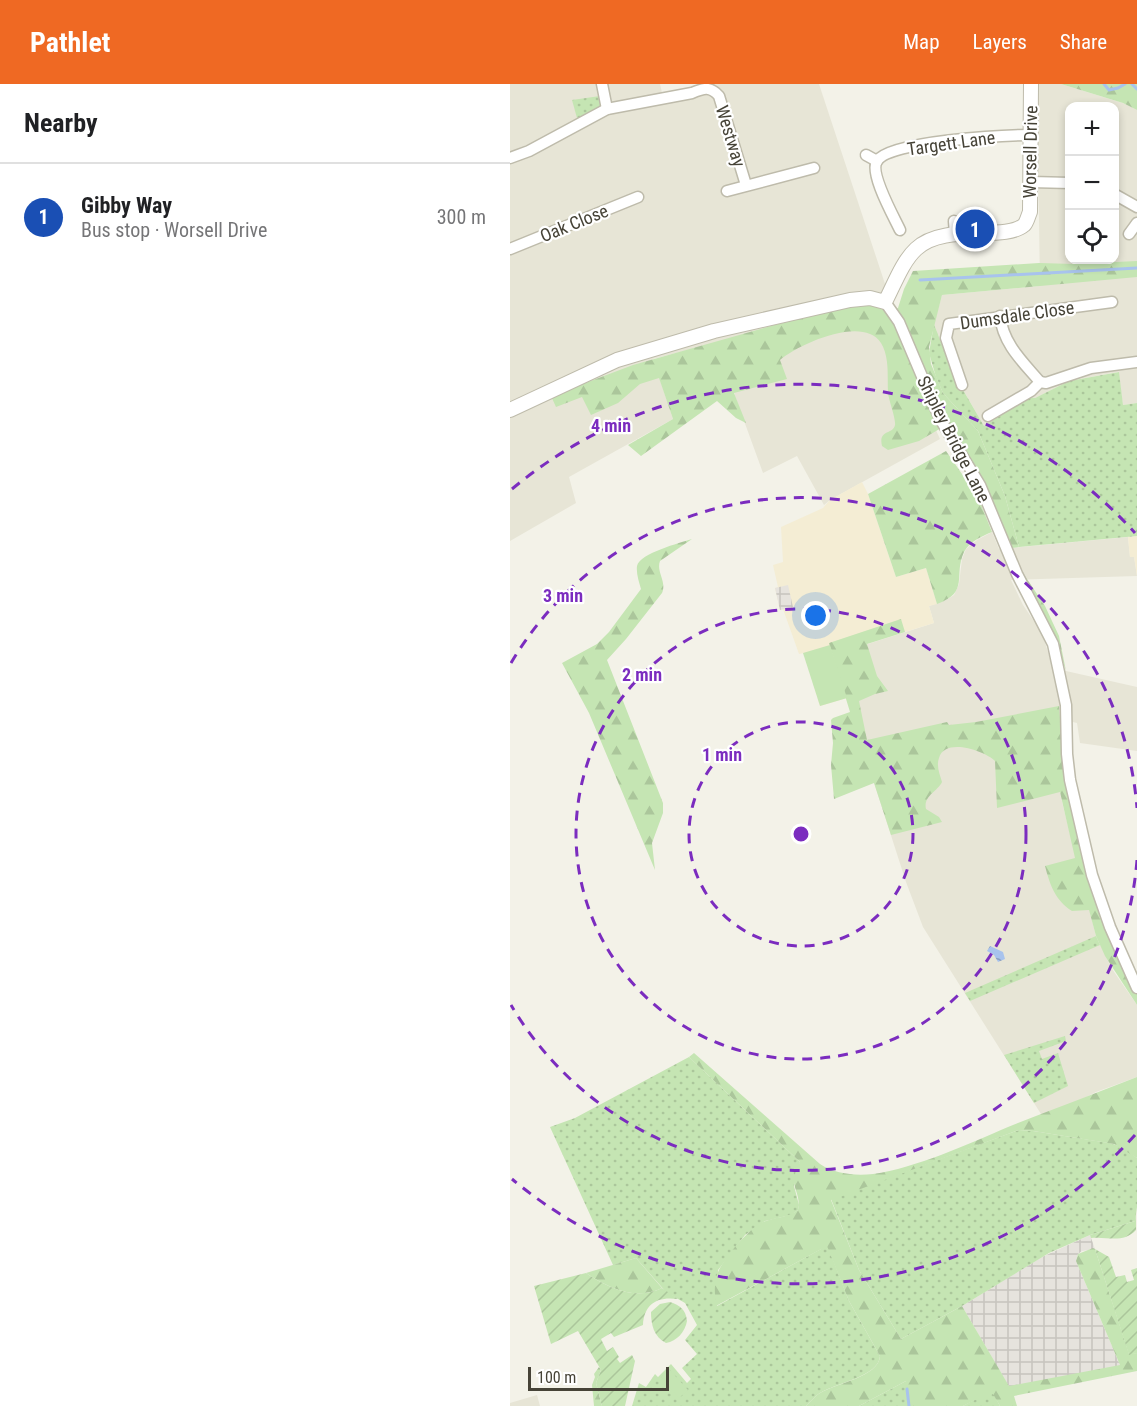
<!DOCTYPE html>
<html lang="en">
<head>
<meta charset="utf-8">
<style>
	:root { --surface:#fff; --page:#f2f2f2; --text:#202124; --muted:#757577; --line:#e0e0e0; --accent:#ef6923 }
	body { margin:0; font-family:"Roboto Condensed",sans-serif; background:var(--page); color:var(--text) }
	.controls { position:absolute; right:18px; top:18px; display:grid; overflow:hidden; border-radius:12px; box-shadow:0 3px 9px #0003 }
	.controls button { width:54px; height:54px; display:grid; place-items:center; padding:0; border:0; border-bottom:2px solid var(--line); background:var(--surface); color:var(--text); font:30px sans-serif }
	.scale { position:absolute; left:18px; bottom:15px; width:141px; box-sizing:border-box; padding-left:6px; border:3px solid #464337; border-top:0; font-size:16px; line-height:21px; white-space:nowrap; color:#464337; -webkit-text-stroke:4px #fff; paint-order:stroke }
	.you { position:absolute; left:306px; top:532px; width:21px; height:21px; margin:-15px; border:4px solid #fff; border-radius:50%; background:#1a73e8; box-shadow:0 0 0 9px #1a73e833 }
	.badge { display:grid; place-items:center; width:39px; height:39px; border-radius:50%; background:var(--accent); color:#fff; font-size:20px; font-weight:700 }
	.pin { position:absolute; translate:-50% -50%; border:3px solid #fff; box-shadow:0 2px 6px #0006 }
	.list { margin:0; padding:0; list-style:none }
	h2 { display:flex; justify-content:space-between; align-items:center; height:78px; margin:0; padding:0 24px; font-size:26px }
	h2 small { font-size:20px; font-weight:400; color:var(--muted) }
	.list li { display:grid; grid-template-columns:39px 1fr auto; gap:18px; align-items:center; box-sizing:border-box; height:108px; padding:0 24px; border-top:2px solid var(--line) }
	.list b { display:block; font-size:22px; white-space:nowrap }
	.list p { margin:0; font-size:20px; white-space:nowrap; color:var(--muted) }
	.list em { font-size:20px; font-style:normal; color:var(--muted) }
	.icon { flex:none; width:33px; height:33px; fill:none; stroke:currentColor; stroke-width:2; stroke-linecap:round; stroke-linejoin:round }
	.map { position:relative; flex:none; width:627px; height:1322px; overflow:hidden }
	header { display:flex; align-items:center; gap:36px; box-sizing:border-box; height:84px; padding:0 30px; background:var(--accent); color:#fff }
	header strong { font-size:28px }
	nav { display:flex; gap:33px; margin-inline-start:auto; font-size:21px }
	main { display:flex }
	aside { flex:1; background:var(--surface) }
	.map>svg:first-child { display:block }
	.residential { fill:#e7e5d6; fill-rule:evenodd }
	.commercial { fill:#f4edd4 }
	.industrial { fill:url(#industrial-grid) }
	.grass { fill:url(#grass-dots) }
	.forest { fill:url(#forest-firs) }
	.garden { fill:url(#garden-furrows) }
	.pitch { fill:#c5e5b3 }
	.water { fill:url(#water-waves) }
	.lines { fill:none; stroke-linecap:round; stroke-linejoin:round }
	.stream { stroke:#a8c3ed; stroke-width:3 }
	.minor-casing { stroke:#bebbab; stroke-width:13 }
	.tertiary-casing { stroke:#bebbab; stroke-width:16 }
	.minor { stroke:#fff; stroke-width:10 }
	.tertiary { stroke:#fff; stroke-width:14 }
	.ring { fill:none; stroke:#7b2cbf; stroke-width:3; stroke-dasharray:10 8 }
	.labels { text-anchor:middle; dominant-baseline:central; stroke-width:4.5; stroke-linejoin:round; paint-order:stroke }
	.street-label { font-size:18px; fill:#464337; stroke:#fff }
	.centre { fill:#7b2cbf; stroke:#fff; stroke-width:3 }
	.ring-label { font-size:18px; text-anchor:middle; font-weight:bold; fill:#7b2cbf; stroke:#fff; stroke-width:4.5; stroke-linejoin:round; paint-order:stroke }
</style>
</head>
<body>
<header>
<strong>Pathlet</strong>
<nav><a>Map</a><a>Layers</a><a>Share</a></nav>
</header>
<main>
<aside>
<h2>Nearby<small></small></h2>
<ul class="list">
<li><span class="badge" style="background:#1a4fb4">1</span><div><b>Gibby Way</b><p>Bus stop · Worsell Drive</p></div><em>300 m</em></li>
</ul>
</aside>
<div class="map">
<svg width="627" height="1322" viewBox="0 0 627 1322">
	<defs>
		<pattern id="industrial-grid" width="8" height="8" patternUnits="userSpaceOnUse" patternTransform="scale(1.5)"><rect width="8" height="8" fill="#e6e3dd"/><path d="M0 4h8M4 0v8" fill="none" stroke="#c7c4be"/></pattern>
		<pattern id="grass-dots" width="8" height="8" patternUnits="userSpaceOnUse" patternTransform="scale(1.5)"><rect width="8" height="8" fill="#c5e5b3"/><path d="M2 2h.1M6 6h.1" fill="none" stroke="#abc69b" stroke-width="1.8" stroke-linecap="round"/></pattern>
		<pattern id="forest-firs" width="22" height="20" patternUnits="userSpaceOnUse" patternTransform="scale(1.5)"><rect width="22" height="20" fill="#c5e5b3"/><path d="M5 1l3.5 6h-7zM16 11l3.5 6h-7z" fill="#abc69b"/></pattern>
		<pattern id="garden-furrows" width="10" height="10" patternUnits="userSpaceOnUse" patternTransform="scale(1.5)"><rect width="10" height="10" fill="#c5e5b3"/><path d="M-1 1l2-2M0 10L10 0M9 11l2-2" fill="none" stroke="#abc69b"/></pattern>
		<pattern id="water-waves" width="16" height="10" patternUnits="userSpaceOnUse" patternTransform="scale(1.5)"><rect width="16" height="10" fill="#a8c3ed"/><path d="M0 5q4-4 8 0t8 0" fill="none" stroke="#8ba0c1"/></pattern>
	</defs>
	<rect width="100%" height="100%" fill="#f3f2e8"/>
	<g class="residential">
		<path d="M0,0h150l3,13 51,-13h105l70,212 -7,15 58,128 -110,61 -6,5 -27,-49 -34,17 -28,-77 -11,-55 -71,18 20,60 -104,58 7,26 -66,38z"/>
		<path d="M527,0h24l62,19 14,7v293l-14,2 -5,-33 -49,9 -34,17 -6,-1 -45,29 -32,-55 -18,-47 8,-29 98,-9zM560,22h44v154h-44z"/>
		<path d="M482,448l7,17 129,-12 2,20 4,-1 3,20 -126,4 12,25 19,28 10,32 14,6 71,16v64l-57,-8 -3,-20 -17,-4v73l3,14 33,130 16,33 25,36v72l-41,15 -45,23 -10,-1 -118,-187 -17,-45 -73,-227 101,-32 -5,-17 17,-6 8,-5 5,-11 3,-25 4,-10 11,-9z"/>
		<path d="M27,1311l3,11h-30v-3z"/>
	</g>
	<g class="commercial">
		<path d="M352,398l6,12 28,83 30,-9 11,36 -8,2 5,17 -101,31 14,44 -27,8 -16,-53 -5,1 -16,-45 -3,1 -5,-22 3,-1 -5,-22 10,-3 -2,-35 42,-19 7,-8z"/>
		<path d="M627,452v40l-3,-19h-4l-2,-20z"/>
	</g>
	<g class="industrial">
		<path d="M278,501l5,22 -13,3 -5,-22z"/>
		<path d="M580,1151l5,14 -13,2 -4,3 -2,7 47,111 -112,18 -49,-84 80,-49z"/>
	</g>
	<g class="grass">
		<path d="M90,12l1,11 -16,10 -8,1 -5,-18z"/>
		<path d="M424,240l18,47 32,55 45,-29 6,1 34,-17 50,-9 4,33 14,-2v133l-118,11 -14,-51 -27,-65 -35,-38 -7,-16 -7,-24z"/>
		<path d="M586,852l4,9 -130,56 -5,-8z"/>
		<path d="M555,952l1,5 -27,10 3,8 16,-6 10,33 -34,17 -30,-48z"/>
		<path d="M179,973l111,105 -6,24 5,19 -1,5 -7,5 -26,6 -20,14 -27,35 -1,36 104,-57 4,-10 24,62 31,55c-1,21 -45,27 -60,37 -5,3 -10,9 -14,13h-174l7,-23 7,4 9,-13 3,3 13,-13 16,19 4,-4 -9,-11 15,-14 -12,-14 12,-15 -12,-22 -19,-11 -30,-34 -23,7 -63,-138 25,-9z"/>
		<path d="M509,1046l14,1 76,12c11,2 19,8 28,15v49l-2,14 -45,14 -41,18 -87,53 -61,33 -42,-69 -28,-71z"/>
		<path d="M396,1297l28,25h-75z"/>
		<path d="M483,1309l7,13h-37l16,-9z"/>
	</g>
	<g class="forest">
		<path d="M551,0h76v26l-14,-7z"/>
		<path d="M627,177v16l-195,18 -13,52 2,17 12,29 35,38 27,65 14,51 -7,1 -25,-58 -39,-66 -29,17 -31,9 -6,-4c-4,-17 11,-11 13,-21 1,-6 -6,-24 -7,-32 -1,-16 2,-35 -7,-50 -18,-28 -82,1 -101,17l7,19 -53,14 12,30 -10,-5 -19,-17 -76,55 -13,-11 45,-26 -14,-41 -19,6 -22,19 -27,12 -9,-18 -26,10 -5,-11 82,-31 219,-62 16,1 21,8 9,-4 6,-19 9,-18 126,-8 35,1z"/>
		<path d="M436,367l32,46 14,35c-10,4 -23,10 -28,20 -11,24 6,40 -27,52l-11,-36 -30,9 -28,-83z"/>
		<path d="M182,455l-32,22c-4,11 7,20 2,32l-36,46 -19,21 56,143v10l-11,30 3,27 -66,-157 -27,-50 35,-19 12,-12 32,-43c-2,-7 -5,-16 -4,-23 3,-13 43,-23 55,-27z"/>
		<path d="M511,486l24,36 14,30 7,35 -9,-27 -35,-67z"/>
		<path d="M391,535l4,13 -38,12 10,32 11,15 -13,3 -16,7 8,39 80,-18 2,3 27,-3 83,-16 5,58 43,166 30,64v11l-32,-49 -9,-20 -7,-26 -17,1c-17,-11 -22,-26 -27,-45l30,-8 -15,-66 -63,16 -2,-47c-10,-10 -50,-24 -56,-3 -3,8 1,17 3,24 -5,10 -19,14 -16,27l13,8 3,5 -51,13 -17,-52 -40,16 -3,-34 2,-22 -2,-23 2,-2 17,-6 -21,-69z"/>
		<path d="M184,969l126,111c15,10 35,12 53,10 43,-6 95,-30 135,-47 43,-17 86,-33 129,-50v81l-23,-14 -81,-13 -14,-1 -188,70 28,70 42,69 61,-33 47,80 111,-21 -44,-104 2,-7 15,-6 2,1 34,105 8,-1v18l-123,25 3,10h-17l-7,-12 -14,4 -16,8h-54l-3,-25 -47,25h-53c4,-4 9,-10 14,-13 16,-10 59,-16 60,-37l-31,-55 -22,-55 -111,60c-1,-9 -2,-19 0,-28 3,-15 32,-49 47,-56 11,-5 25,-4 35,-12 4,-20 -12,-22 2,-48l-111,-105z"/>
		<path d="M126,1174l26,30c-26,13 -54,0 -76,-15z"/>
		<path d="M89,1283l2,3 -5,13 6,23h-8l-2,-21 3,-8 -1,-3z"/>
	</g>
	<g class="garden">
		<path d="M626,1127v19c-13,14 -29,6 -45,8l-1,-3 45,-14z"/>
		<path d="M585,1165l14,8 7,20 9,-2 2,7 7,-2 -3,-10 6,-2v85l-8,2z"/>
		<path d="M76,1189c22,15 50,28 76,15l16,11c-21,-3 -34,5 -35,26l-29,12 -3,-4 -10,6 6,12 6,-4 6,10 -2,2 3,4 12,-8 3,6 -10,45h-23l-6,-23 5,-13 -23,-39 -27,13 -17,-58z"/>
		<path d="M160,1218c10,3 16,8 17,19 -2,11 -10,20 -21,22 -12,-6 -15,-18 -15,-31l9,-8z"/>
	</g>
	<g class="pitch">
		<path d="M320,561l17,53 -27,8 -17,-53z"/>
		<path d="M159,1285l19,21 -9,8 -18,-21z"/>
	</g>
	<path class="water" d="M480,862l13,6 2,7 -7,3 -4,-7 -7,-4z"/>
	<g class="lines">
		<g class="stream">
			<path d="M594,0l5,6 9,-2 7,-4"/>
			<path d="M622,0l5,5"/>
			<path d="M410,196l217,-12"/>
			<path d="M397,1305l2,17"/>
		</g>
		<g class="minor-casing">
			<g id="minor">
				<path d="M92,0l5,25"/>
				<path d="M356,71l11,6"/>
				<path d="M0,74l19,-7 78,-42 85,-16c12,-5 18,-7 27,3l27,89"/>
				<path d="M521,98l39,1"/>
				<path d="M217,107l87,-23"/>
				<path d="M604,110l23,13"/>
				<path d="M444,137l1,13"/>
				<path d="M390,146c-6,-13 -31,-57 -23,-69 12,-20 128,-26 154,-26"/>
				<path d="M619,150l8,-11"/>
				<path d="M0,165l128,-52"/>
				<path d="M375,218l14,20 41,97 40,66 37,89 36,70 13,61 1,49 3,26 22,95 18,52 27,61"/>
				<path d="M490,232c3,28 23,46 40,66"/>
				<path d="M452,301l-16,-47 3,-14 163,-22"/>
				<path d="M478,332l43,-25 9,-9 6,1 45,-15 46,-6"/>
			</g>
		</g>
		<g class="tertiary-casing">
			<path id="tertiary" d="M0,326l107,-50 97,-29 136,-31 20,-2 15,4c9,-17 17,-40 31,-53 28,-27 88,-7 108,-24 3,-3 4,-9 6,-13l1,-128"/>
		</g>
		<use href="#minor" class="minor"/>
		<use href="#tertiary" class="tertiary"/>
	</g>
	<g class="ring">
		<circle cx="291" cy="750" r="112"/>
		<circle cx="291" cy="750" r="225"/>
		<path d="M627 776A337 337 0 0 1 1 921M1 579A337 337 0 0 1 627 724"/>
		<path d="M625 1051A450 450 0 0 1 2 1095M2 405A450 450 0 0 1 625 449"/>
	</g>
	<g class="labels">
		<g class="street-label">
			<text transform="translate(221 52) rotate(73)">Westway</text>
			<text transform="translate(441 59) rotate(-8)">Targett Lane</text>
			<text transform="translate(520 68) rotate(-89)">Worsell Drive</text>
			<text transform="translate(64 139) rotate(-22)">Oak Close</text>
			<text transform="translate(507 231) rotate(-8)">Dumsdale Close</text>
			<text transform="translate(444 355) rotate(63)">Shipley Bridge Lane</text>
		</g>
	</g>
	<circle cx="291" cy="750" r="9" class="centre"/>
	<g class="ring-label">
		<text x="101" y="348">4 min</text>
		<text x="53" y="518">3 min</text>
		<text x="132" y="597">2 min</text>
		<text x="212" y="677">1 min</text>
	</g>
</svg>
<div class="controls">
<button>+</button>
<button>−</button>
<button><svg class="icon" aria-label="locate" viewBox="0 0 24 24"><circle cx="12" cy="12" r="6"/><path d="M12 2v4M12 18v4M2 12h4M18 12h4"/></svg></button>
</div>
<div class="scale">100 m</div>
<div class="you"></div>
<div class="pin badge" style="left:465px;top:145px;background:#1a4fb4">1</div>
</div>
</main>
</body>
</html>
